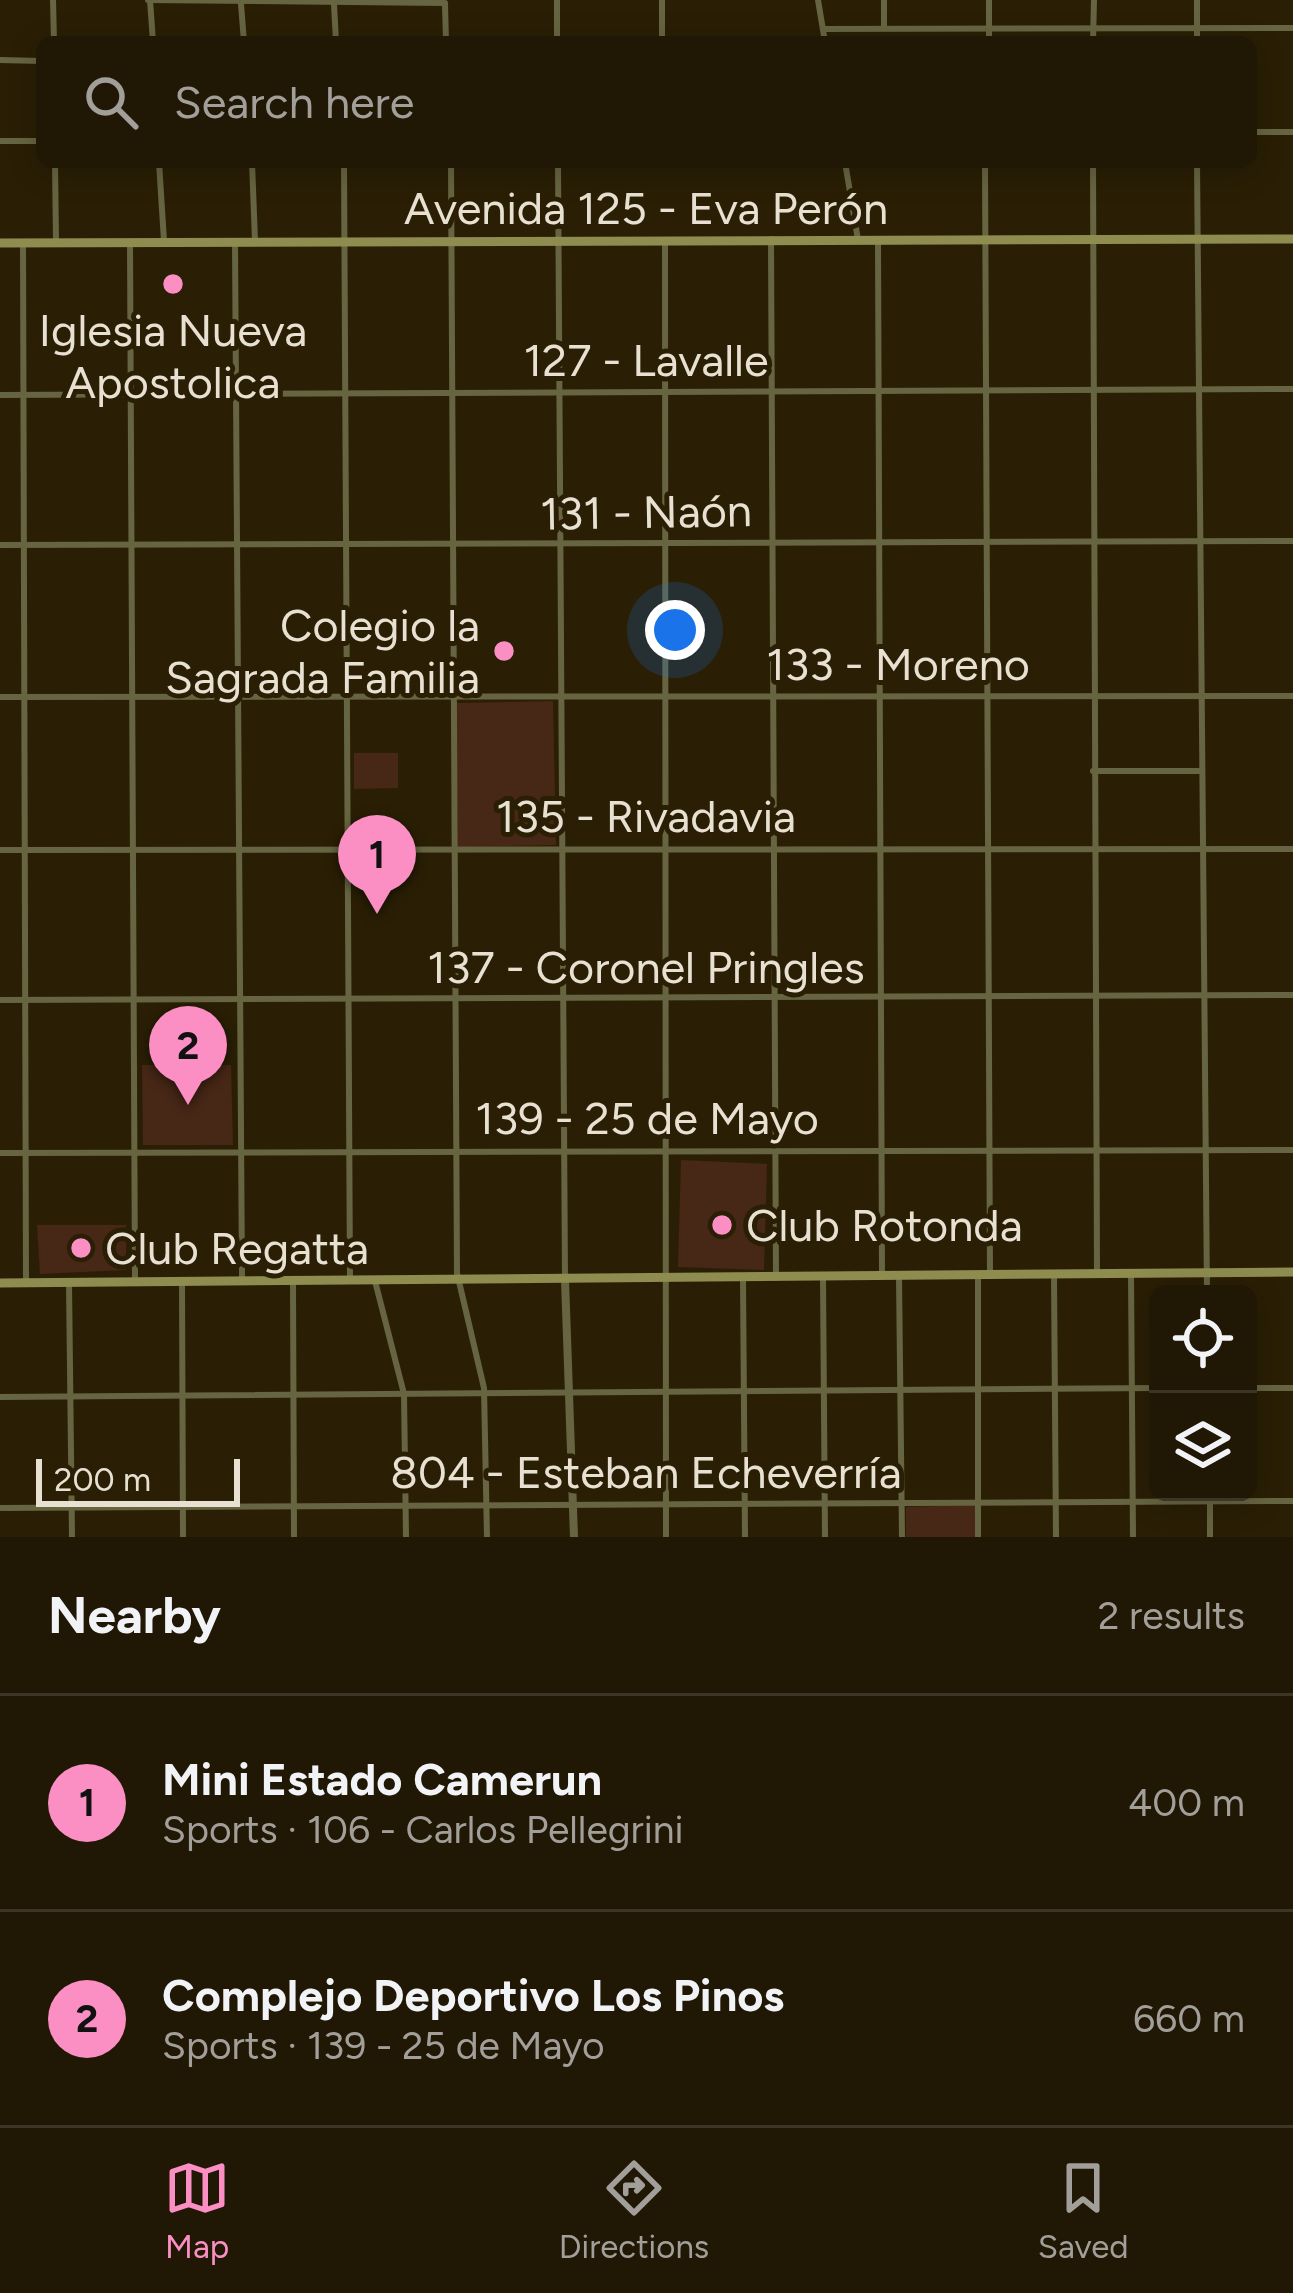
<!DOCTYPE html>
<html lang="en">
<head>
<meta charset="utf-8">
<style>
	:root { --surface:#201704; --page:#2d2413; --text:#f1f3f6; --muted:#a29f9a; --line:#3d3626; --accent:#fb8fc4 }
	body { margin:0; font-family:Figtree,sans-serif; background:var(--page); color:var(--text) }
	.controls { position:absolute; right:36px; bottom:36px; display:grid; overflow:hidden; border-radius:18px; box-shadow:0 6px 30px #0003 }
	.controls button { width:108px; height:108px; display:grid; place-items:center; padding:0; border:0; border-bottom:3px solid var(--line); background:var(--surface); color:var(--text); font:60px sans-serif }
	.scale { position:absolute; left:36px; bottom:30px; width:204px; box-sizing:border-box; padding-left:12px; border:6px solid #e8e1d2; border-top:0; font-size:33px; line-height:42px; white-space:nowrap; color:#e8e1d2; -webkit-text-stroke:9px #2a1f05; paint-order:stroke }
	.you { position:absolute; left:675px; top:630px; width:42px; height:42px; margin:-30px; border:9px solid #fff; border-radius:50%; background:#1a73e8; box-shadow:0 0 0 18px #1a73e833 }
	.badge { display:grid; place-items:center; width:78px; height:78px; border-radius:50%; background:var(--accent); color:#111; font-size:39px; font-weight:700 }
	.pin { position:absolute; translate:-50% -99px; filter:drop-shadow(0 3px 6px #0008) }
	.pin::after { content:''; position:absolute; top:63px; width:42px; height:36px; background:inherit; clip-path:polygon(0 0,100% 0,50% 100%) }
	.list { margin:0; padding:0; list-style:none }
	h2 { display:flex; justify-content:space-between; align-items:center; height:156px; margin:0; padding:0 48px; font-size:51px }
	h2 small { font-size:39px; font-weight:400; color:var(--muted) }
	.list li { display:grid; grid-template-columns:78px 1fr auto; gap:36px; align-items:center; box-sizing:border-box; height:216px; padding:0 48px; border-top:3px solid var(--line) }
	.list b { display:block; font-size:45px; white-space:nowrap }
	.list p { margin:0; font-size:39px; white-space:nowrap; color:var(--muted) }
	.list em { font-size:39px; font-style:normal; color:var(--muted) }
	.icon { flex:none; width:66px; height:66px; fill:none; stroke:currentColor; stroke-width:2; stroke-linecap:round; stroke-linejoin:round }
	.map { position:relative; flex:none; width:1293px; height:1537px; overflow:hidden }
	.search { position:absolute; background:var(--surface); box-shadow:0 6px 30px #0003; left:36px; right:36px; top:36px; height:132px; display:flex; align-items:center; gap:30px; box-sizing:border-box; padding:0 42px; border-radius:18px; color:var(--muted); font-size:45px }
	.sheet { height:588px; background:var(--surface) }
	nav { display:flex; justify-content:space-around; align-items:center; box-sizing:border-box; height:168px; border-top:3px solid var(--line); background:var(--surface); font-size:33px; color:var(--muted) }
	nav a { display:grid; justify-items:center; gap:6px }
	nav .on { color:var(--accent) }
	.map>svg:first-child { display:block }
	.green { fill:#472716 }
	.lines { fill:none; stroke-linecap:round; stroke-linejoin:round }
	.minor { stroke:#676541; stroke-width:6 }
	.tertiary { stroke:#676541; stroke-width:8 }
	.secondary { stroke:#8f8c50; stroke-width:9 }
	.poi-dot { fill:#fb8fc4; stroke:#2a1f05; stroke-width:4.5 }
	.labels { text-anchor:middle; dominant-baseline:central; stroke-width:10; stroke-linejoin:round; paint-order:stroke }
	.street-label { font-size:45px; fill:#e8e1d2; stroke:#2a1f05 }
	.poi-label { font-size:45px; fill:#e8e1d2; stroke:#2a1f05; text-anchor:start }
</style>
</head>
<body>
<div class="map">
<svg width="1293" height="1537" viewBox="0 0 1293 1537">
	<rect width="100%" height="100%" fill="#2a1f05"/>
	<g class="green">
		<path d="M553,701l3,144 -98,2 -2,-144z"/>
		<path d="M354,753h44v35l-44,1z"/>
		<path d="M142,1065h89l2,80h-90z"/>
		<path d="M681,1160l86,4 -3,106 -86,-3z"/>
		<path d="M37,1225h89v45l-86,4z"/>
		<path d="M975,1505l1,32h-70v-30z"/>
	</g>
	<g class="lines">
		<g class="minor">
			<path d="M53,0l1,42"/>
			<path d="M148,0l297,3"/>
			<path d="M150,0l3,42"/>
			<path d="M557,0v42"/>
			<path d="M818,0l7,42"/>
			<path d="M884,0v28"/>
			<path d="M1197,0v42"/>
			<path d="M241,4l3,38"/>
			<path d="M334,4l2,38"/>
			<path d="M445,4l1,38"/>
			<path d="M823,29l470,-1"/>
			<path d="M662,42v-42"/>
			<path d="M989,42v-42"/>
			<path d="M1093,42l1,-42"/>
			<path d="M0,60l42,1"/>
			<path d="M1251,132h42"/>
			<path d="M0,141h42"/>
			<path d="M55,162l1,80"/>
			<path d="M159,162l5,79"/>
			<path d="M252,162l3,79"/>
			<path d="M344,162l6,1119"/>
			<path d="M451,162l6,1111 27,115 3,149"/>
			<path d="M558,162l7,1118"/>
			<path d="M845,162l13,78"/>
			<path d="M985,162l5,1114"/>
			<path d="M1093,162l4,1112"/>
			<path d="M1197,162l10,1132"/>
			<path d="M771,239l5,1039"/>
			<path d="M665,240l1,1297"/>
			<path d="M878,240l4,1034"/>
			<path d="M130,242l5,1040"/>
			<path d="M23,243l3,1040"/>
			<path d="M235,243l7,1036"/>
			<path d="M0,395l1293,-6"/>
			<path d="M0,545l1293,-4"/>
			<path d="M0,697l1293,-1"/>
			<path d="M1093,771h109"/>
			<path d="M0,850l1293,-1"/>
			<path d="M0,1000l1293,-5"/>
			<path d="M0,1153l1293,-3"/>
			<path d="M1131,1274l2,263"/>
			<path d="M1054,1275l2,262"/>
			<path d="M899,1277l3,260"/>
			<path d="M978,1277v260"/>
			<path d="M823,1278l2,259"/>
			<path d="M743,1279l2,258"/>
			<path d="M375,1281l29,113 2,143"/>
			<path d="M69,1283l3,254"/>
			<path d="M182,1283l1,254"/>
			<path d="M293,1283l1,254"/>
			<path d="M1248,1388h45"/>
			<path d="M0,1397l1158,-9"/>
			<path d="M1210,1492v45"/>
			<path d="M0,1508l1293,-7"/>
		</g>
		<path class="tertiary" d="M565,1280l9,257"/>
		<g class="secondary">
			<path d="M0,243l1293,-4"/>
			<path d="M0,1283l1293,-11"/>
		</g>
	</g>
	<g class="poi-dot">
		<circle cx="173" cy="284" r="12"/>
		<circle cx="504" cy="651" r="12"/>
		<circle cx="722" cy="1225" r="12"/>
		<circle cx="81" cy="1248" r="12"/>
	</g>
	<g class="labels">
		<g class="street-label">
			<text x="646" y="208">Avenida 125 - Eva Perón</text>
			<text x="646" y="360">127 - Lavalle</text>
			<text transform="translate(646 512) rotate(-1)">131 - Naón</text>
			<text x="898" y="664">133 - Moreno</text>
			<text x="646" y="816">135 - Rivadavia</text>
			<text x="646" y="967">137 - Coronel Pringles</text>
			<text x="647" y="1118">139 - 25 de Mayo</text>
			<text x="646" y="1472">804 - Esteban Echeverría</text>
		</g>
		<g class="poi-label">
			<text x="173" y="330" text-anchor="middle">Iglesia Nueva<tspan x="173" dy="52">Apostolica</tspan></text>
			<text x="480" y="625" text-anchor="end">Colegio la<tspan x="480" dy="52">Sagrada Familia</tspan></text>
			<text x="746" y="1225">Club Rotonda</text>
			<text x="105" y="1248">Club Regatta</text>
		</g>
	</g>
</svg>
<div class="controls">
<button><svg class="icon" aria-label="locate" viewBox="0 0 24 24"><circle cx="12" cy="12" r="6"/><path d="M12 2v4M12 18v4M2 12h4M18 12h4"/></svg></button>
<button><svg class="icon" aria-label="layers" viewBox="0 0 24 24"><path d="M12 4l9 5-9 5-9-5zM3 14l9 5 9-5"/></svg></button>
</div>
<div class="scale">200 m</div>
<div class="you"></div>
<div class="pin badge" style="left:377px;top:914px">1</div>
<div class="pin badge" style="left:188px;top:1105px">2</div>
<div class="search"><svg class="icon" aria-label="search" viewBox="0 0 24 24"><circle cx="10" cy="10" r="6"/><path d="M15 15l6 6"/></svg>Search here</div>
</div>
<section class="sheet">
<h2>Nearby<small>2 results</small></h2>
<ul class="list">
<li><span class="badge">1</span><div><b>Mini Estado Camerun</b><p>Sports · 106 - Carlos Pellegrini</p></div><em>400 m</em></li>
<li><span class="badge">2</span><div><b>Complejo Deportivo Los Pinos</b><p>Sports · 139 - 25 de Mayo</p></div><em>660 m</em></li>
</ul>
</section>
<nav>
<a class="on"><svg class="icon" aria-label="map" viewBox="0 0 24 24"><path d="M3 6l6-2 6 2 6-2v14l-6 2-6-2-6 2zM9 4v14M15 6v14"/></svg>Map</a>
<a><svg class="icon" aria-label="directions" viewBox="0 0 24 24"><path d="M12 3l9 9-9 9-9-9zM9 14v-3h6M13 9l2 2-2 2"/></svg>Directions</a>
<a><svg class="icon" aria-label="saved" viewBox="0 0 24 24"><path d="M7 4h10v16l-5-4-5 4z"/></svg>Saved</a>
</nav>
</body>
</html>
